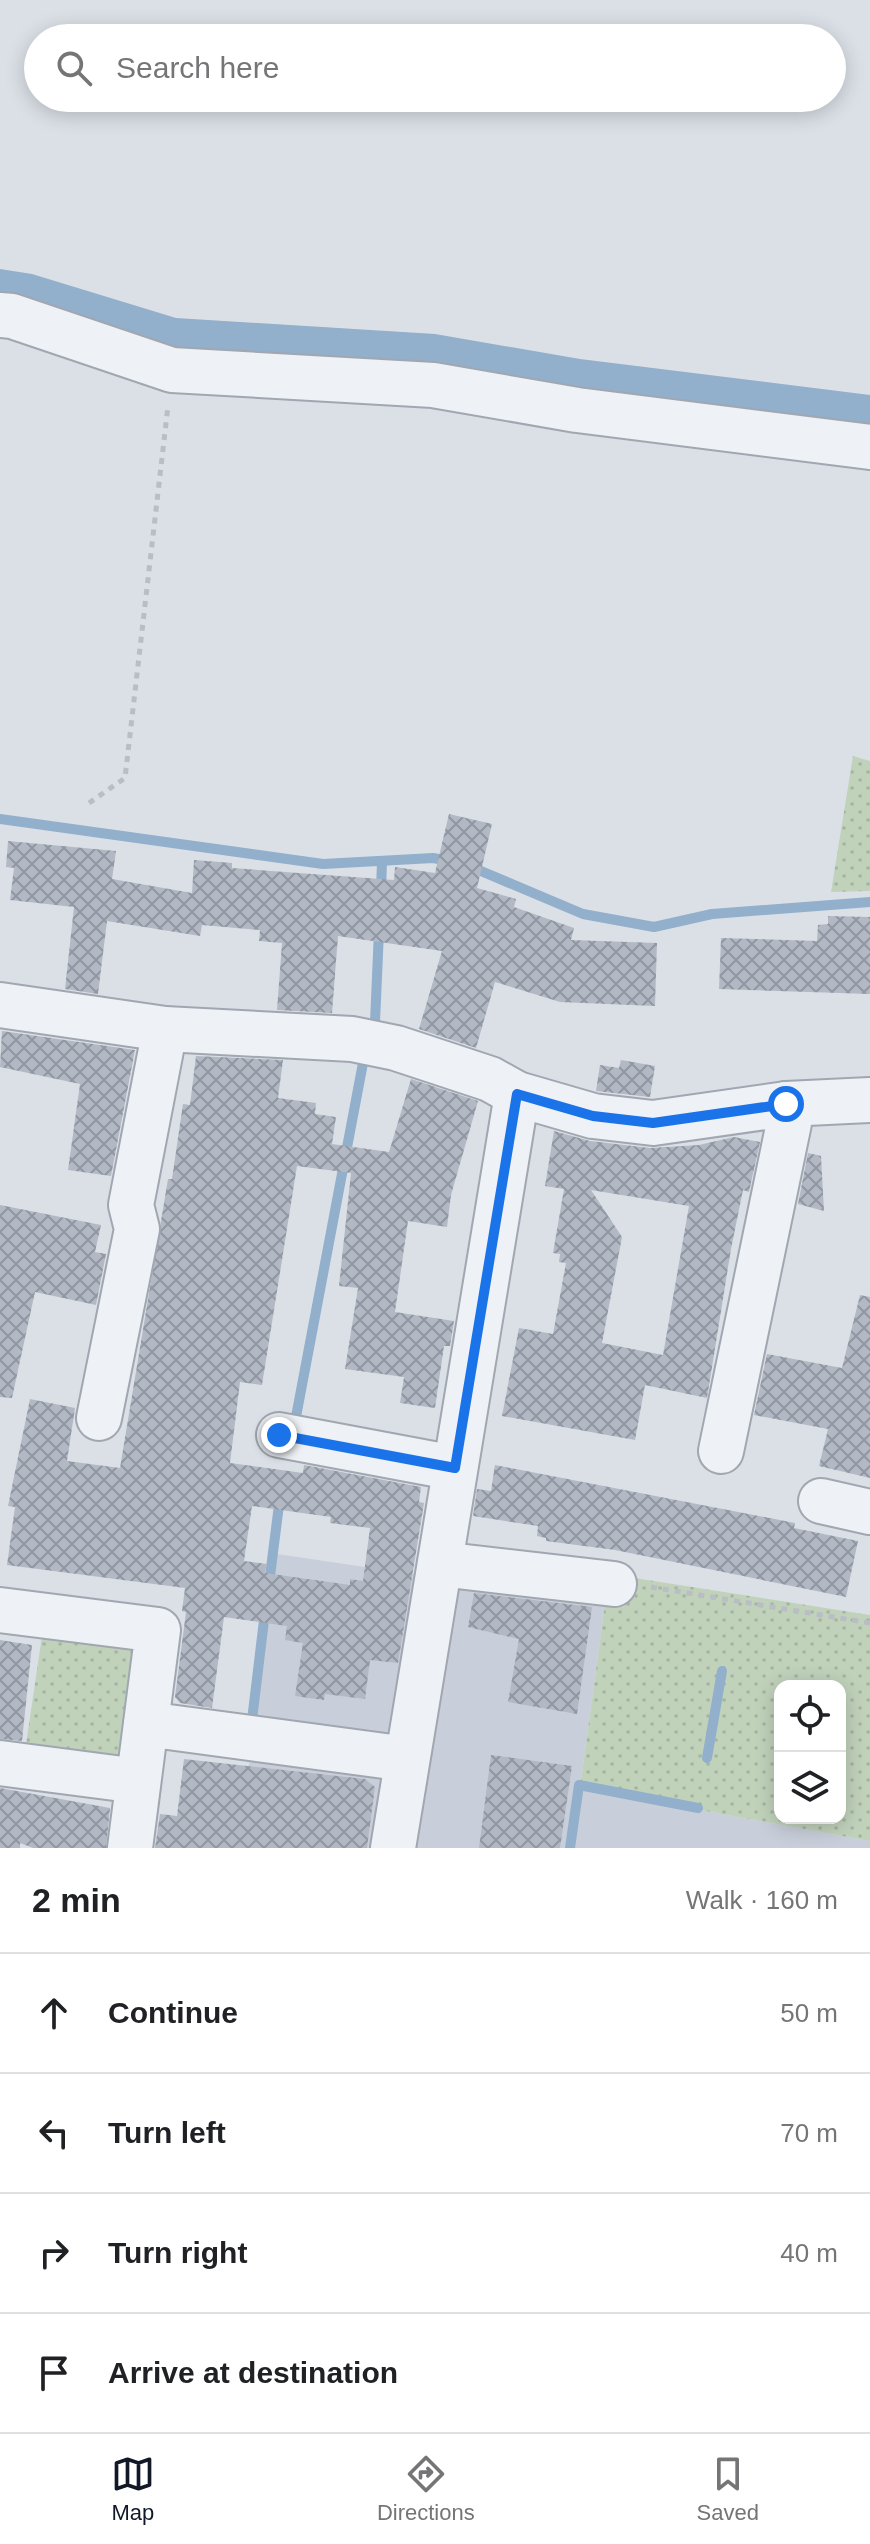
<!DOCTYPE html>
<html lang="en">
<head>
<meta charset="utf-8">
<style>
	:root { --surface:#fff; --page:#f2f2f2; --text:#202124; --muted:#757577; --line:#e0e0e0; --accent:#111827 }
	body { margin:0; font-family:Arial,sans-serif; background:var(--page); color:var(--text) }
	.controls { position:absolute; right:24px; bottom:24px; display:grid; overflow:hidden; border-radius:16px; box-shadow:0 4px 20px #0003 }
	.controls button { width:72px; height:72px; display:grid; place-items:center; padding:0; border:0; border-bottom:2px solid var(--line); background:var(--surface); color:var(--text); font:40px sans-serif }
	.stop { position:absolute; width:24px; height:24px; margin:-18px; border:6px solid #1a73e8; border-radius:50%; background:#fff }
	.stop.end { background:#1a73e8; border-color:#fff; box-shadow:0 2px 8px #0008 }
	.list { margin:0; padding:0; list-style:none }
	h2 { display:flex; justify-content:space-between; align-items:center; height:104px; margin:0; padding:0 32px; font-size:34px }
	h2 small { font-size:26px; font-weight:400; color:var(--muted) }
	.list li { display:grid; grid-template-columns:52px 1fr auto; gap:24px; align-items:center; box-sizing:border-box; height:120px; padding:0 32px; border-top:2px solid var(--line) }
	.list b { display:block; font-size:30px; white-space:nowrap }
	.list em { font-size:26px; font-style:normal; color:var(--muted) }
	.icon { flex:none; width:44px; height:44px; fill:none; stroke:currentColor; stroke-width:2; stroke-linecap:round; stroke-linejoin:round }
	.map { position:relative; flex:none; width:870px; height:1848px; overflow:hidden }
	.search { position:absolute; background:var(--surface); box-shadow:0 4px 20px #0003; left:24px; right:24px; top:24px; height:88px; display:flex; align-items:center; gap:20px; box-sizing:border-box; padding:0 28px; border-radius:44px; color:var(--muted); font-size:30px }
	.sheet { height:584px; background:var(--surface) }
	nav { display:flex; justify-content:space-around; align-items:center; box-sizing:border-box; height:112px; border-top:2px solid var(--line); background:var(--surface); font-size:22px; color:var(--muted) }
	nav a { display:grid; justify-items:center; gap:4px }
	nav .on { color:var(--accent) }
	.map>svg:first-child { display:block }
	.built { fill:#c9cfda }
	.green { fill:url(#green-dots); fill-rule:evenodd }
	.water { fill:#92afcc }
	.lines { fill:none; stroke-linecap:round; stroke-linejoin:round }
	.stream { stroke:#92afcc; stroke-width:10 }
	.building { fill:url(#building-cross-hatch); fill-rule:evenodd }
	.minor-casing { stroke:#a0a7b1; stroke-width:48 }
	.path { stroke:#b9bec6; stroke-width:5; stroke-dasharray:6 6; stroke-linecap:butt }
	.minor { stroke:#eef1f5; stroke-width:44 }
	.route { stroke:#1a73e8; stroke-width:10 }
</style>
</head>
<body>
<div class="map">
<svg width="870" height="1848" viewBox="0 0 870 1848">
	<defs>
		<pattern id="green-dots" width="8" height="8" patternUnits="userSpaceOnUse" patternTransform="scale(2)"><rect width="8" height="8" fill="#c1d2bb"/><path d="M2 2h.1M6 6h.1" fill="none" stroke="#a6b5a2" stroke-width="1.8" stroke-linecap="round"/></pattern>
		<pattern id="building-cross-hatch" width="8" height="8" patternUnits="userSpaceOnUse" patternTransform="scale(2)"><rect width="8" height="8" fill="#b2b9c5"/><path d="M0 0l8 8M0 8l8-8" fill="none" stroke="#9197a1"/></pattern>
	</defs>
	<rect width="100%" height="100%" fill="#dbe0e7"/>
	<g class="built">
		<path d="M277,1554l142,21 -44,273h-137z"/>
		<path d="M458,1556l151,18 -29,214 290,53v7h-458z"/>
	</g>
	<g class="green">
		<path d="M853,756l17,5v130l-39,1z"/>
		<path d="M609,1574l261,41v226l-290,-53zM780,1686h60v132h-60z"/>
		<path d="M43,1629l99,14 -15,123 -102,-15z"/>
	</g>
	<path class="water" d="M0,269l32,5 144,44 259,16 145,25 290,36v34l-700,-80 -170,-50z"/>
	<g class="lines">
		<g class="stream">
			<path d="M0,819l323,45 110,-6 17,3"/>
			<path d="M469,866l114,48 71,13 58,-13 158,-12"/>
			<path d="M381,891l1,-30"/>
			<path d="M375,1022l4,-91"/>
			<path d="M295,1422l68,-359"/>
			<path d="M269,1584l11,-87"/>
			<path d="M252,1720l13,-108"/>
			<path d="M707,1758l15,-87"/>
			<path d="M570,1848l9,-63 119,23"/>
		</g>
	</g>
	<g class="building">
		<path d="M449,814l43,10 -15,64 39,11 -2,8 60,21 -3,12 86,3 -2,63 -95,-4 -65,-20 -19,66 -57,-19 23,-78 -104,-15 -6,77 -55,-3 5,-67 -23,-2 1,-11 -58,-5 -2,11 -93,-15 -9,73 -33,-5 9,-82 -64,-7 4,-32 -8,-1 2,-26 108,10 -4,28 80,14 2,-33 38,3v5l162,12 1,-13 40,6z"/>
		<path d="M828,916l42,1v77l-151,-5 2,-51 96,3 1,-16 10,-1z"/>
		<path d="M2,1031l133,19 -24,126 -43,-6 12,-86 -80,-17z"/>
		<path d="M196,1056l87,4 -5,38 38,5 -1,11 21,3 -4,27 57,8 22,-73 67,22 -27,94 -4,32 -39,-6 -13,91 59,9 -4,25h-6l-9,62 -35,-5 4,-26 -59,-8 13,-81 -19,-2 12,-113 -54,-7 -35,219 -22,-3 -10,81 73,10 1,-8 117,22 -2,15 5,1 -26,160 -28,-3 -5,39 -40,-5 -1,6 -29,-4 8,-53 -18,-3 2,-14 -63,-9 -12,91 -32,-5 -5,-6 11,-85 -4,-1 3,-23 -178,-23 8,-58 -7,-1 22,-107 45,9 -8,53 53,7 48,-289h4l11,-75 7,1zM252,1506l79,11 -1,6 40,5 -7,53 -13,-2v6l-85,-12 2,-9 -23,-3z"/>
		<path d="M621,1060l34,6 -5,31 -54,-6 4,-26 19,3z"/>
		<path d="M554,1131l36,10 60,7 49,-3 35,-8 26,5 -11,50 -6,-2 -12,59 -24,149 -62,-13 -10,55 -133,-24 17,-88 34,6 13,-71 -7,-1 1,-8 -7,-1 11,-64 -19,-3zM591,1190l98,16 -26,149 -61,-12 20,-106z"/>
		<path d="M808,1153l13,3 3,55 -26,-7z"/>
		<path d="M0,1205l101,20 -6,27 11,2 -10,51 -61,-13 -23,106 -12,-1z"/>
		<path d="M860,1295l10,2v181l-51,-12 9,-37 -74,-14 13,-61 75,14z"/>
		<path d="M495,1465l300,58 -1,5 64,13 -12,56 -231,-47 -69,-9v-3l-9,-2 1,-10 -65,-10 4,-27 14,2z"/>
		<path d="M474,1593l118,14 -15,107 -69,-12 11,-63 -51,-12z"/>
		<path d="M0,1640l32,5 -10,96 -22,-2z"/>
		<path d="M491,1755l81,11 -12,82h-81z"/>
		<path d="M184,1759l181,20 10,8 -8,61h-212l5,-34 17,2z"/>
		<path d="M0,1788l110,20 -4,40h-73l-13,-5v5h-20z"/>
	</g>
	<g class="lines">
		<g class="minor-casing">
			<g id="minor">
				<path d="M0,315l12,1 160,54 261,15 144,25 293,37"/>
				<path d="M0,1005l165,24 187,10 44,9 94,31 27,15 76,22 60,7 133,-19 84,-4"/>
				<path d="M99,1418l38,-189 -6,-24 34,-176"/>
				<path d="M279,1435l176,33"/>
				<path d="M721,1451l68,-328 -3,-19"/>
				<path d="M821,1501l49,11"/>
				<path d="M440,1564l174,20"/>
				<path d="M0,1610l158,20 -28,218"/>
				<path d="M146,1724l261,35"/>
				<path d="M0,1763l138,18"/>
				<path d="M393,1848l124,-754"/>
			</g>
		</g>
		<g class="path">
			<path d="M89,803l36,-25 43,-372"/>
			<path d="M651,1587l219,36"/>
		</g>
		<use href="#minor" class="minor"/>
	</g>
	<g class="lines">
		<path class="route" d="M279,1435l176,33 62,-374 76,22 60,7 133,-19"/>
	</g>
</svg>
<div class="controls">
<button><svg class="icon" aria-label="locate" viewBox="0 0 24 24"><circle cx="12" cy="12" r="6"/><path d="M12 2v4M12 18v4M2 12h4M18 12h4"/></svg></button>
<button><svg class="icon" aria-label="layers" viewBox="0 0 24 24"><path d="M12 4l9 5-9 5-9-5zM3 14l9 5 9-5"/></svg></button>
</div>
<div class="stop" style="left:786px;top:1104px"></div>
<div class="stop end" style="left:279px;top:1435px"></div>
<div class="search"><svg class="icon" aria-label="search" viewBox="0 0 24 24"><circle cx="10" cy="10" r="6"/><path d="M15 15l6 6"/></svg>Search here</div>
</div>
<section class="sheet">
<h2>2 min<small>Walk · 160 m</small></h2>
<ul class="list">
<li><svg class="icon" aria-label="ahead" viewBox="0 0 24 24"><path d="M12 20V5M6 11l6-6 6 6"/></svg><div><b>Continue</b></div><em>50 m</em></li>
<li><svg class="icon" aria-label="left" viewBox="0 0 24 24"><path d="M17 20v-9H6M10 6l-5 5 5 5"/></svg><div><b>Turn left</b></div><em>70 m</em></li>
<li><svg class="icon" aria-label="right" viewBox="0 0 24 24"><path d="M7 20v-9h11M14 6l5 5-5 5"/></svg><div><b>Turn right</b></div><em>40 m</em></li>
<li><svg class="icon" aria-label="arrive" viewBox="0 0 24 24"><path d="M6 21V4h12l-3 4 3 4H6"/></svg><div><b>Arrive at destination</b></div></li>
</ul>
</section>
<nav>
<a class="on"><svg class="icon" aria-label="map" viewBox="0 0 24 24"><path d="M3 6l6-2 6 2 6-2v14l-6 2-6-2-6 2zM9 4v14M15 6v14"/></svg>Map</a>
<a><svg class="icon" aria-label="directions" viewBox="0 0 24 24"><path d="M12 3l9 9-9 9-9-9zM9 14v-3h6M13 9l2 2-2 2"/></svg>Directions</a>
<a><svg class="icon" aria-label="saved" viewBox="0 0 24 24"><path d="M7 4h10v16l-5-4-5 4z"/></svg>Saved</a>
</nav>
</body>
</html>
